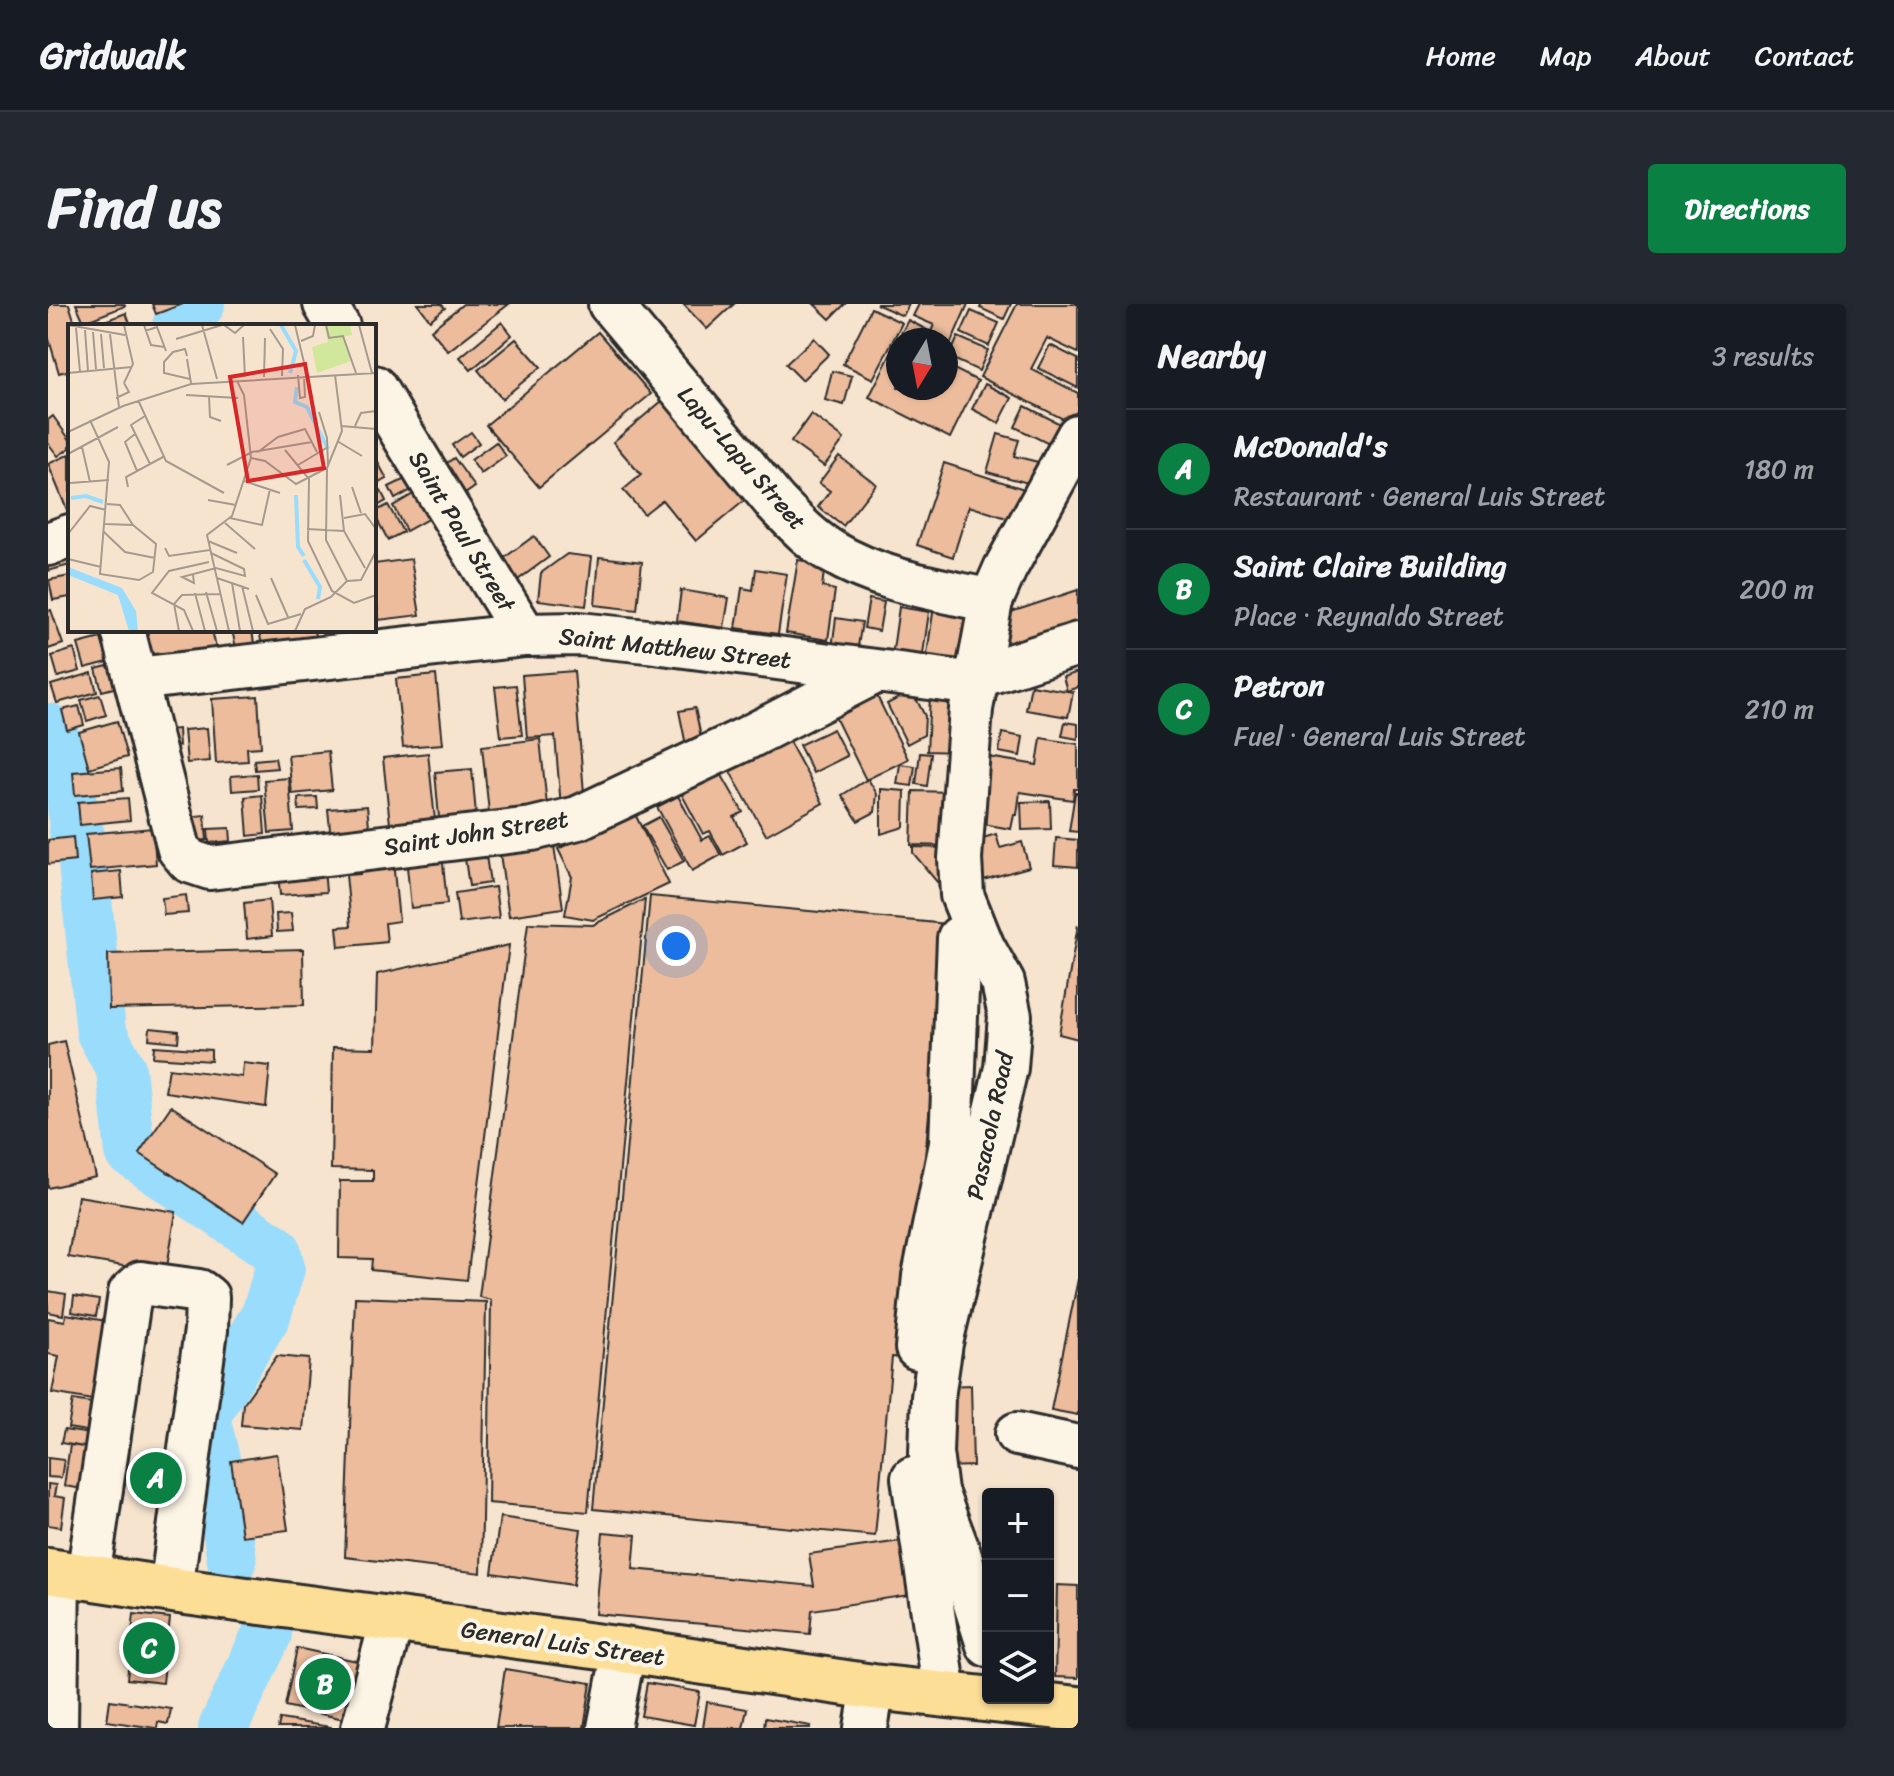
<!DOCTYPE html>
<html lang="en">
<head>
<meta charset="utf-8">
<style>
	:root { --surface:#171b24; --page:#242831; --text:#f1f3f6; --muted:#9ea1a6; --line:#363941; --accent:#0b8043 }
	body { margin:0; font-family:Sriracha,sans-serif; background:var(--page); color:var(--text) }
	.controls { position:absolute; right:24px; bottom:24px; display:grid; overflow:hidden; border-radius:8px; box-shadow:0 2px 6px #0004 }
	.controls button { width:72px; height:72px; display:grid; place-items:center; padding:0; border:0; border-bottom:2px solid var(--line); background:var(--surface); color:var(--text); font:40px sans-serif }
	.compass { position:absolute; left:838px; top:24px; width:72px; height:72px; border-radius:50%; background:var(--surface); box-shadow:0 2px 6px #0004; rotate:190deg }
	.you { position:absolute; left:628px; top:642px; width:28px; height:28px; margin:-20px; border:6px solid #fff; border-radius:50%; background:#1a73e8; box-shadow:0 0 0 12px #1a73e833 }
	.badge { display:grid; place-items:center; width:52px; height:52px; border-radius:50%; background:var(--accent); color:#fff; font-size:26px; font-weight:700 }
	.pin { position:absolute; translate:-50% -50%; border:4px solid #fff; box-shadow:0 2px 8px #0006 }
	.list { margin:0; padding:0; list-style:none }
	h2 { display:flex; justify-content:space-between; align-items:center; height:104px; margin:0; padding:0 32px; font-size:34px }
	h2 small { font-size:26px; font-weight:400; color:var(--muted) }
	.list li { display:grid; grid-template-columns:52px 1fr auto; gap:24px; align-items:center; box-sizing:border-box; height:120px; padding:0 32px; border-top:2px solid var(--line) }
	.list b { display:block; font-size:30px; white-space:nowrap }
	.list p { margin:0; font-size:26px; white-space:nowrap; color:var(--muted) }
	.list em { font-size:26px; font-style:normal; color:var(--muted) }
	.icon { flex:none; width:44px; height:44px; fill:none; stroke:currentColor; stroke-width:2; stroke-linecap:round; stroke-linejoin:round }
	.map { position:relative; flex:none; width:1030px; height:1424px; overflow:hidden; border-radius:8px }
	header { display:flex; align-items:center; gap:48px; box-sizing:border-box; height:112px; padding:0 40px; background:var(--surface); border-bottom:2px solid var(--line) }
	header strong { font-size:38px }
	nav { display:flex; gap:44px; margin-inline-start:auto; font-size:28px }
	.intro { display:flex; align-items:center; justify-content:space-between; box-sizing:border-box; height:192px; padding:0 48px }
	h1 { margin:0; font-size:56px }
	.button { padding:20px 36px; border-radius:8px; background:var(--accent); color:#fff; font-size:28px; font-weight:700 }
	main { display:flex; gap:48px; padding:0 48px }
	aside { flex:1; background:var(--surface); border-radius:8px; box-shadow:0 2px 6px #0004 }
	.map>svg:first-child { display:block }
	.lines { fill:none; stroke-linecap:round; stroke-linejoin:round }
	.river { stroke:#99dcfb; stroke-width:50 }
	.building { fill:#ecbc9c; stroke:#2b2b2b; stroke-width:2 }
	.minor-casing { stroke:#2b2b2b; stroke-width:48 }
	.major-casing { stroke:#2b2b2b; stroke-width:50 }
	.minor { stroke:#fcf5e5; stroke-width:42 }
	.major { stroke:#fdde96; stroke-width:44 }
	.labels { text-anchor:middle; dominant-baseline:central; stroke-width:8; stroke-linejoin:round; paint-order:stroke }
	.street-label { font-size:24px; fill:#2b2b2b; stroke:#fcf5e5 }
	.inset-river { fill:none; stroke:#99dcfb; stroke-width:4 }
	.inset-road { fill:none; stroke:#a59a8d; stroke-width:2 }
	.view { fill:#d62828; fill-opacity:0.15; stroke:#d62828; stroke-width:4 }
	.inset-edge { fill:none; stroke:#2b2b2b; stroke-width:4 }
</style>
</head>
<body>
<header>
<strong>Gridwalk</strong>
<nav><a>Home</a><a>Map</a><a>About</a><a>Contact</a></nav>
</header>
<div class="intro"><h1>Find us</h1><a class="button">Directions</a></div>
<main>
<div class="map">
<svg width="1030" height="1424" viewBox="0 0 1030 1424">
	<rect width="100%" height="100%" fill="#f7e4cf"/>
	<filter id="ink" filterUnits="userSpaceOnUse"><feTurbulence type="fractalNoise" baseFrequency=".0125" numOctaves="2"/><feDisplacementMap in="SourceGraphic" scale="16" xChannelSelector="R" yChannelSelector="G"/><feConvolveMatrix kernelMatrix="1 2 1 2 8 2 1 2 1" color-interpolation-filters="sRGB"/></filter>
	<g filter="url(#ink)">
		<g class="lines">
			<g class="river">
				<path d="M129,22l3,-5 20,-17"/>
				<path d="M0,424c23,30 23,66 26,102l6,5 21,197 20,37 9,83 146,98 4,18 -14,47 -61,101 15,66 12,78"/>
				<path d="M175,1424l44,-94"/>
			</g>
		</g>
		<g class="building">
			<path d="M0,0h21l7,22h-6v44l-11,3 -11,-37z"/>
			<path d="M28,0h48l1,2 -41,16z"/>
			<path d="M104,0h31l-27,10z"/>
			<path d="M370,0h23l4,4 -15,12z"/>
			<path d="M415,0h46l-61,47 -17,-21z"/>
			<path d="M635,0h51l-27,25z"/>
			<path d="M766,0h31l-15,15z"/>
			<path d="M828,0h33l-6,12z"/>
			<path d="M871,0h49l-22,50v-14h-19l7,-15 -21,-9z"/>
			<path d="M934,0h29l-7,15 -24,-11z"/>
			<path d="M969,0h61v49l-31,-15 -16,31 47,24v16l-7,14 -91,-46z"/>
			<path d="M823,4l31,15 -29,56 -30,-15z"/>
			<path d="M923,7l28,12 -10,23 -28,-13z"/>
			<path d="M78,9l5,13h-40z"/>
			<path d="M860,16l19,10 -6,10h-23v48h48v-23l32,16 -28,57 -81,-41z"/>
			<path d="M454,18l10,13 -41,35 -11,-13z"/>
			<path d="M550,28l53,62 -112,93 -53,-62z"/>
			<path d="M910,33l30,13 -9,21 -30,-14z"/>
			<path d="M766,34l15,16 -27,26 -16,-16z"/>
			<path d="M468,35l25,28 -39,32 -24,-29z"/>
			<path d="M1002,41l28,14v29l-40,-20z"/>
			<path d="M784,67l20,5 -8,29 -19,-5z"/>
			<path d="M937,80l27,14 -13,25 -27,-14z"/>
			<path d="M614,97l83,99 -49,41 -34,-41 -18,14 -21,-24 18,-15 -28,-33z"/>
			<path d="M977,102l43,22 -11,20 -42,-21z"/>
			<path d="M763,110l33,25 -20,27 -33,-24z"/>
			<path d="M5,112l17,24v8l-12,8 -10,-13v-23z"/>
			<path d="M423,128l8,11 -19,14 -8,-12z"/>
			<path d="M950,130l21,6 -5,16 24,6 -6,22 -45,-12z"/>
			<path d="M448,138l10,14 -25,18 -10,-14z"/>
			<path d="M22,150v55l-3,1 -19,-46z"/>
			<path d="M326,151l13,24 -10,5 -3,-5z"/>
			<path d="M791,152l37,28 -33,42 -25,-19 12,-16 -11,-8z"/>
			<path d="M406,154l21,29 -10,7 -21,-29z"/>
			<path d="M896,159l83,27 -11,31 -47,-15 -16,51 -36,-12z"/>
			<path d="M359,174l6,11 -18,10 -6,-12z"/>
			<path d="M333,187l5,10 -12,7v-14z"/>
			<path d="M369,188l14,25 -25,14 -13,-25z"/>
			<path d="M340,201l15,27 -15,8 -14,-26v-2z"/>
			<path d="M486,232l15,21 -34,25 -15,-21z"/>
			<path d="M22,237v24l-22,6v-24z"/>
			<path d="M519,250l25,3 -6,49 -48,-6 3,-27z"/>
			<path d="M551,253l43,5 -5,48 -42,-5z"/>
			<path d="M363,255l9,56 -41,5 -5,-36v-20z"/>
			<path d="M750,256l27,4 -3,23 13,3 -7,50 -42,-7z"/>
			<path d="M708,265l31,5 -9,60 -42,-6 6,-40 11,2z"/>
			<path d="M22,272v21l-17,3 -4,-20z"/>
			<path d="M633,286l48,8 -5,30 -47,-7z"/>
			<path d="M1030,286v41l-86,27 1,-40z"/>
			<path d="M821,295l15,3 -5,29 -15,-3z"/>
			<path d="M886,302l32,5 7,14 -6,43 -41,-7z"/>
			<path d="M851,303l30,5 -7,49 -30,-4z"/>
			<path d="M3,306l12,34 -15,5v-38z"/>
			<path d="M788,314l26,4 -5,30 -25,-4z"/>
			<path d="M91,326h73l4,18 -71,14z"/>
			<path d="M184,326h20l2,14 -18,4z"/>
			<path d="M211,326h55l1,6 -53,10z"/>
			<path d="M53,334l7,24 -23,6 -7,-24z"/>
			<path d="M26,345l6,22 -22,6 -6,-21z"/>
			<path d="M67,360l6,22 -19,5 -6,-22z"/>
			<path d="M526,367l11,134 -24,2 -6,-71 -28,2 -5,-63z"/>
			<path d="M1030,368v15l-11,4 -4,-14z"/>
			<path d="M44,369l5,19 -40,11 -6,-18z"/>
			<path d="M388,371l7,69 -40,3 -7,-68z"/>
			<path d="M468,381l6,50 -21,2 -6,-50z"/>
			<path d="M983,381l42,7 -5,25 -42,-7z"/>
			<path d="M864,387l13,25 -1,19 -17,9 -20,-40z"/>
			<path d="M827,388l33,67 -42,21 -33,-67z"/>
			<path d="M52,391l6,20 -19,6 -6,-21z"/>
			<path d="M210,392l3,51 -14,1 1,13 -32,2 -4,-64z"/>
			<path d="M882,392l31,1 -4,55 -30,-1z"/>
			<path d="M31,402l5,19 -17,5 -5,-20z"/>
			<path d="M647,404l8,39 -16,3 -8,-39z"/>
			<path d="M69,417l10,36 -38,11 -10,-36z"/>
			<path d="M1017,418l13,2v15l-16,-3z"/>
			<path d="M159,424l3,33 -23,2 -3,-33z"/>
			<path d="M130,425l1,17 -19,2 -1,-17z"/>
			<path d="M785,425l14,27 -34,17 -14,-28z"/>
			<path d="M954,429l21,4 -3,19 -21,-4z"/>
			<path d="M738,432l37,67 -57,32 -38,-67z"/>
			<path d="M993,434l37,6v45h-4l-1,11 -53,-8 -3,23h-3l-3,14 -39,-7 10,-66 55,9z"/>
			<path d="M492,435l8,76 -58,7 -8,-76z"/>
			<path d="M280,447l4,39 -40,4 -4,-39z"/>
			<path d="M380,449l7,67 -45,4 -7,-66z"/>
			<path d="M872,449l11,1 -4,32 -11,-2z"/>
			<path d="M227,454l2,10 -22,2 -1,-10z"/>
			<path d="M852,460l15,2 -3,20 -15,-2z"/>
			<path d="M73,464l2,23 -48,4 -2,-23z"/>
			<path d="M424,465l4,46 -37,3 -4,-46z"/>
			<path d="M672,468l23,40 -9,5 13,25 -24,13 -13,-24 -7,3 -22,-41z"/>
			<path d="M209,470l1,15 -26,2 -1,-15z"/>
			<path d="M241,474l4,53 -24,2 -5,-53z"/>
			<path d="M820,475l9,15 -2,18 -17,9 -16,-26z"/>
			<path d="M833,485l24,2 -1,36 -23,7z"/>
			<path d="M865,487l40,1 -1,54 -41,-1z"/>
			<path d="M1027,489h3v39l-9,-1z"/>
			<path d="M214,491l3,39 -17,2 -3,-39z"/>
			<path d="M630,492l24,44 8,-4 11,19 -29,16 -35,-64z"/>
			<path d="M269,493l1,12 -19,1 -1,-12z"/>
			<path d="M80,494l2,22 -50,5 -2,-23z"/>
			<path d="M1002,497l1,28 -29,1 -1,-28z"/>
			<path d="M319,502l3,29 -39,4 -3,-30z"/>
			<path d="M586,508l35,72 -76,36 -28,-5 7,-38 -14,-28z"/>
			<path d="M157,511l2,25 -28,2 -2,-24z"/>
			<path d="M611,513l25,44 -17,9 -25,-44z"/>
			<path d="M105,524l3,36 -66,6 -4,-36z"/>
			<path d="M182,524l1,13 -22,2 -1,-14z"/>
			<path d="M948,530l4,14 22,-6 7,25 -56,16 -6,-40z"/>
			<path d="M25,533l2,24 -27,3v-24z"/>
			<path d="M1008,534l22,2v27l-24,-2z"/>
			<path d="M505,535l10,69 -54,8 -10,-69z"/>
			<path d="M865,543l32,1 6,33 -14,1 -24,-29z"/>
			<path d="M437,545l5,34 -21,3 -5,-34z"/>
			<path d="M394,549l5,51 -36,4 -5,-52z"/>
			<path d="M275,553l3,35 -46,3 -3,-34z"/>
			<path d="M345,557l6,60 -14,2 2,19 -48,5 -2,-20 14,-1 -5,-51 14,-1 -1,-10z"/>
			<path d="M73,567l2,26 -30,3 -2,-26z"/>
			<path d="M447,583l4,31 -40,5 -4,-30z"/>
			<path d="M138,591l2,18 -24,2 -2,-17z"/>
			<path d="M602,592l297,28 -41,434 -14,-1 -17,179 -282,-27z"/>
			<path d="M597,595l-57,613 -100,-9 3,-203 -12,-3 49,-374 65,2z"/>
			<path d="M221,596l3,36 -25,3 -3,-36z"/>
			<path d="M243,609l2,18 -16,1 -1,-18z"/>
			<path d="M1030,621v114l-19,-5z"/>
			<path d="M461,641l-42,335 -96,-10 1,-11 -33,-1 1,-77h33v-11l-42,-1 2,-122 42,1 2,-74z"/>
			<path d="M255,645l1,56 -195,4 -1,-55z"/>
			<path d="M102,724l29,3 -1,11 -29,-3z"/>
			<path d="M16,737l32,136 -48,11v-143z"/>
			<path d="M106,742l57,4v11l-58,-4z"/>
			<path d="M195,759l27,3 -4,41 -101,-15 4,-24 73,9z"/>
			<path d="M123,802l104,68 -32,48 -104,-69z"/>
			<path d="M30,892l98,16 -10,61 -98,-16z"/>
			<path d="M1030,975v136l-27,-5z"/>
			<path d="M0,987l18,3 -3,21 -15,-3z"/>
			<path d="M26,992l25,4 -3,16 -24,-4z"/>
			<path d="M307,993l131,5 -5,271 -136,-16z"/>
			<path d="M18,1010l46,8 -14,79 -46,-8 7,-37 -11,-2v-36l17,3z"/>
			<path d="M229,1052l32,3 -6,71 -62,-5 2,-21z"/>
			<path d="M923,1081l2,81 -26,1 -2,-81z"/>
			<path d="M25,1096l30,5 -5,28 -30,-5z"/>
			<path d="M16,1126l34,5 -3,14 -34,-6z"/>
			<path d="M22,1141l33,5 -7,41 -32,-5z"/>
			<path d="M229,1150l11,76 -46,6 -11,-75z"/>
			<path d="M0,1154l16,2 -3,18 -13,-1z"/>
			<path d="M0,1180l8,1 -2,11 11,2 -4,29 -13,-2z"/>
			<path d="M452,1213l81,12 -8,56 -81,-12z"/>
			<path d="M555,1228l33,3 -3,34 181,17 -5,-32 92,-13 8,54 -97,15 -2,24 -214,-20z"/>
			<path d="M1009,1281l21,1v92l-23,-1z"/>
			<path d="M86,1310l36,4 -7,65 -36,-4z"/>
			<path d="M249,1344l69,15 -13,58 -68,-15z"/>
			<path d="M457,1365l86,14 -7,45h-88z"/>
			<path d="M599,1379l53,9 -6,33 -53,-9z"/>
			<path d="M62,1396l61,9 -3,15 -10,-2 -1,6h-2l-48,-7z"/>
			<path d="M659,1398l40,7 -4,19h-40z"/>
			<path d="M717,1414l46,8 -1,2h-46z"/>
			<path d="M232,1415l51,8v1h-53z"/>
		</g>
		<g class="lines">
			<g class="minor-casing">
				<g id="minor">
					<path d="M277,0l13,22"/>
					<path d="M562,0l166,199c18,18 34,36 56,49 48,29 105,37 159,49"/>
					<path d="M326,83l151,248"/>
					<path d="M0,240l22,-8"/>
					<path d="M75,326l56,219 10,12 21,7 322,-39 46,-11 169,-80 128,-66"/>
					<path d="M88,375l389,-44 54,-1 68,7 313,41 118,-38"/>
					<path d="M869,1044l7,-72 27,-132 8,-206"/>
					<path d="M969,1130l61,13"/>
					<path d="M865,1174l32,216"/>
					<path d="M40,1273l42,-284 11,-10 58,8 8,6 -1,33 -35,260"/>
					<path d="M940,1341l-29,-92 -23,-61 -5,-39 2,-56 8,-54 65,-275 4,-52 -7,-33 -20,-36 -21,-52 -2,-36 11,-150 20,-108 14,-32 73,-133"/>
					<path d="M8,1424l2,-156"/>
					<path d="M315,1424l29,-108"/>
					<path d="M561,1424l15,-78"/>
					<path d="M818,1424l7,-41"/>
				</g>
			</g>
			<g class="major-casing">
				<path id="major" d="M0,1267l138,21 438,58 249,37 205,22"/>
			</g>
			<use href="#minor" class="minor"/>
			<use href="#major" class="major"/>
		</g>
	</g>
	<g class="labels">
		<g class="street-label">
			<text transform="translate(694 154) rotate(49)">Lapu-Lapu Street</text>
			<text transform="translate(414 227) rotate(59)">Saint Paul Street</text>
			<text transform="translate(627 344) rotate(6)">Saint Matthew Street</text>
			<text transform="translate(428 529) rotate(-9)">Saint John Street</text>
			<text transform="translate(942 822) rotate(-78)">Pasacola Road</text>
			<text transform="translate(515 1339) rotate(8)">General Luis Street</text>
		</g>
	</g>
	<g transform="translate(20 20)">
		<rect width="308" height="308" fill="#f7e4cf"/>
		<path d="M256,1h26l2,10 -8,2 7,24 -34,12 -5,-26 16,-5z" fill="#d1e79b"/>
		<path d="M0,243l54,21 14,23 2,20h-9l-11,-36 -50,-20z" fill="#99dcfb"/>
		<path class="inset-river" d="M213,1l15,26 -6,22M229,63l-2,15 12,5 21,42M228,171l2,52 6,9M3,174l15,-2 17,6M236,236l16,27 -2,12"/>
		<path class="inset-road" d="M0,1l57,10M56,1l9,39 -9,19M76,1l7,20 13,2M134,1l15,54M156,1l11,8 9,-8M227,1l12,50M258,1l3,13 14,-2 13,37M291,1l13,48M8,4l4,44M202,5l13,20 -1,27M17,6l3,41M77,7l12,-4 9,24M25,8l3,37M33,10l3,34M42,10l9,73M175,13l2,40M108,15l46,-14M233,17l12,-5 2,-11M119,32l-2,-7 -12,3 -9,10v11l26,6M119,35l4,24M0,49l64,-6M230,51l2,23 5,-1 -1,-21M267,51l7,56 -15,37 -1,72 21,41M196,53l1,-39M118,71l52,3M141,73l1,20 11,4M48,74l13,-6 -5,-9M70,76l28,61 58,32M251,88l8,26 1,28M77,92l-14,9 19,39M22,96l19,42 -9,112 39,6 14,-8 3,-28 -23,-19 -13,-20 -13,-1M273,102l35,3M287,102l6,-13 15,-2M0,108l55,-26 68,-22 185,-11M67,110l-10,8 12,29M269,117l25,15M14,123l8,35M217,126l24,29 -1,62 24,50 22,12 22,-8M190,128l20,-15 27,-8 12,23M0,130l50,-27M183,134l14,3 31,23 31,-16M0,137l1,36M159,141l25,-13 60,-10M230,141l30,-18M176,157l36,12M2,159l39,-3M60,163l-2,-10 37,-20M284,163l9,26M272,171l4,36 21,37M140,176l28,5M162,194l32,7 8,-36M276,194l21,-4 11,15M157,199l30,26M37,200l28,1M239,205l37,2M36,208l21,20 30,6M0,210l22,-28 16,4M140,217l29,12M97,224l4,8 41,-6M0,235l33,8M125,251l1,8 -12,-6 34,-9 29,8 -1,-7 -33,-16M149,254l32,11M203,254l17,39M279,257l14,-1 15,-29M164,259l8,48M174,262l11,45M138,268l11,39M127,269l10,38M188,271l12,29 33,-10M106,280l8,-9 38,-1M106,280l5,27M125,307l-9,-21 -32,-17 17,-22 40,-9M161,307l-22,-96 25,-19 19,-58 -7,-63 -7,-14M227,307l10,-22 26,-12 16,-16"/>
		<path class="view" d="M237,40l19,104 -76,13 -18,-104z"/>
		<rect width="308" height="308" class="inset-edge"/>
	</g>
</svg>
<div class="controls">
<button>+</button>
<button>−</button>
<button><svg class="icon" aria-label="layers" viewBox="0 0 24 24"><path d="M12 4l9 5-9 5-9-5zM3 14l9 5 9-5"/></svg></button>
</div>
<svg class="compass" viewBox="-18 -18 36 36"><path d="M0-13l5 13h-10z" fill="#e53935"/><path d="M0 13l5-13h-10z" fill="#9ea1a6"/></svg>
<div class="you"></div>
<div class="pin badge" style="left:108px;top:1174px">A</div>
<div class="pin badge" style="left:277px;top:1380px">B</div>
<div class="pin badge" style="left:101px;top:1344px">C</div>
</div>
<aside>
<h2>Nearby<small>3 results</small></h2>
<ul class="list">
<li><span class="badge">A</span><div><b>McDonald's</b><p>Restaurant · General Luis Street</p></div><em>180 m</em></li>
<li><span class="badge">B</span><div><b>Saint Claire Building</b><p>Place · Reynaldo Street</p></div><em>200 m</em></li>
<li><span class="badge">C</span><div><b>Petron</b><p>Fuel · General Luis Street</p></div><em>210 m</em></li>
</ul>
</aside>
</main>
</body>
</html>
